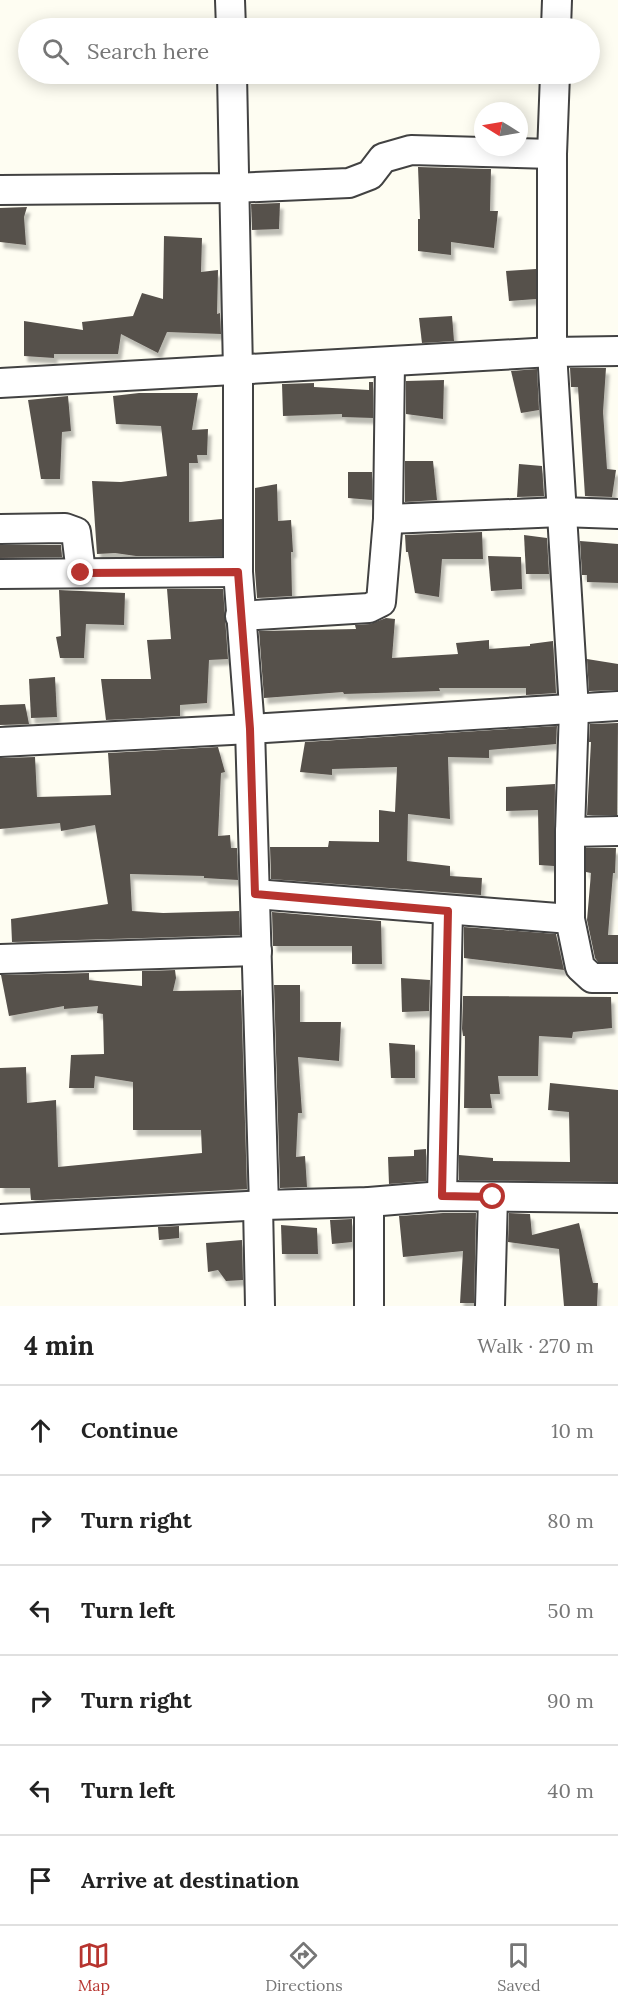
<!DOCTYPE html>
<html lang="en">
<head>
<meta charset="utf-8">
<style>
	:root { --surface:#fff; --page:#f6f6f6; --text:#222; --muted:#767676; --line:#e0e0e0; --accent:#b7342f }
	body { margin:0; font-family:Lora,serif; background:var(--page); color:var(--text) }
	.compass { position:absolute; left:474px; top:102px; width:54px; height:54px; border-radius:50%; background:var(--surface); box-shadow:0 3px 15px #0003; rotate:281deg }
	.stop { position:absolute; width:18px; height:18px; margin:-14px; border:4px solid #b7342f; border-radius:50%; background:#fff }
	.stop.end { background:#b7342f; border-color:#fff; box-shadow:0 2px 6px #0008 }
	.list { margin:0; padding:0; list-style:none }
	h2 { display:flex; justify-content:space-between; align-items:center; height:78px; margin:0; padding:0 24px; font-size:26px }
	h2 small { font-size:20px; font-weight:400; color:var(--muted) }
	.list li { display:grid; grid-template-columns:39px 1fr auto; gap:18px; align-items:center; box-sizing:border-box; height:90px; padding:0 24px; border-top:2px solid var(--line) }
	.list b { display:block; font-size:22px; white-space:nowrap }
	.list em { font-size:20px; font-style:normal; color:var(--muted) }
	.icon { flex:none; width:33px; height:33px; fill:none; stroke:currentColor; stroke-width:2; stroke-linecap:round; stroke-linejoin:round }
	.map { position:relative; flex:none; width:618px; height:1306px; overflow:hidden }
	.search { position:absolute; background:var(--surface); box-shadow:0 3px 15px #0003; left:18px; right:18px; top:18px; height:66px; display:flex; align-items:center; gap:15px; box-sizing:border-box; padding:0 21px; border-radius:33px; color:var(--muted); font-size:22px }
	.sheet { height:618px; background:var(--surface) }
	nav { display:flex; justify-content:space-around; align-items:center; box-sizing:border-box; height:84px; border-top:2px solid var(--line); background:var(--surface); font-size:16px; color:var(--muted) }
	nav a { display:grid; justify-items:center; gap:3px }
	nav .on { color:var(--accent) }
	.map>svg:first-child { display:block }
	.building { fill:#57514c; filter:url(#shadow) }
	.lines { fill:none; stroke-linecap:round; stroke-linejoin:round }
	.minor-casing { stroke:#424242; stroke-width:32 }
	.minor { stroke:#fff; stroke-width:28 }
	.route { stroke:#b7342f; stroke-width:8 }
</style>
</head>
<body>
<div class="map">
<svg width="618" height="1306" viewBox="0 0 618 1306">
	<defs>
		<filter id="shadow"><feDropShadow dx="3.5" dy="6" stdDeviation="1.5" flood-color="#0004"/></filter>
	</defs>
	<rect width="100%" height="100%" fill="#fefdf2"/>
	<g class="building">
		<path d="M418,167l73,2 -1,42h8l-4,37 -43,-6v13l-33,-4v-32h2z"/>
		<path d="M280,203l-1,26 -27,1 -1,-26z"/>
		<path d="M27,207l-3,10 2,28 -26,-3v-34z"/>
		<path d="M164,236l38,2 -1,34 17,-2 -1,44 3,-1 1,21 -54,-2 -9,21 -37,-19 -3,20h-64v4l-30,-2v-35l59,9 -1,-8 51,-6 9,-23 21,6z"/>
		<path d="M536,269v30l-27,2 -3,-30z"/>
		<path d="M452,316l2,25 -32,2 -3,-25z"/>
		<path d="M570,368h36l-3,44 4,57 9,1 -4,27 -27,-1 -7,-109h-7z"/>
		<path d="M537,369l2,41 -18,3 -10,-42z"/>
		<path d="M444,380l-1,39 -37,-5v-33z"/>
		<path d="M369,382h4v36l-31,-1v-3l-59,2 -1,-32 32,-1v4l55,3z"/>
		<path d="M139,393h59l-6,37 16,-1 -1,26h-10l1,8h-9v59l33,-3v37h-86l-21,-3 -18,1 -5,-73 29,1 46,-6 -6,-50 -45,-2 -3,-28z"/>
		<path d="M68,396l3,35 -9,1 -2,47h-19l-13,-79z"/>
		<path d="M405,461h28l4,39 -32,2z"/>
		<path d="M519,464l23,2 2,30 -27,1z"/>
		<path d="M348,472h24v28l-24,-2z"/>
		<path d="M277,484l1,37 13,-1 2,32h-2l1,44 -35,2 -2,-27v-83z"/>
		<path d="M482,532l1,27h-41l-3,38 -24,-4 -7,-41h-2l-1,-17z"/>
		<path d="M524,535l23,3 2,36h-23z"/>
		<path d="M580,541l38,3v39l-31,-1v-7h-5z"/>
		<path d="M0,545h61l1,12 -62,1z"/>
		<path d="M488,556l33,1 1,32 -31,2z"/>
		<path d="M167,589h56l5,70 -19,1 -2,43 -27,2v11l-74,4 -5,-41h50l-4,-39 24,-1z"/>
		<path d="M59,590l66,3 -1,32 -38,-1 -2,34h-24l-4,-21 5,-1z"/>
		<path d="M386,618l9,1 -3,39 66,-4 -2,-11 33,-3v9l41,-3v-2l23,-3 3,52 -30,2v-7h-87l1,3 -96,3 -1,-2 -79,6 -5,-67 97,-2 -1,-4 15,-1z"/>
		<path d="M587,659l31,5v26l-29,1z"/>
		<path d="M55,677l2,40 -26,1 -2,-39z"/>
		<path d="M25,704l4,20 -29,1v-20z"/>
		<path d="M618,723l-1,92h-30l4,-73h-2l1,-18z"/>
		<path d="M557,726l-1,18 -67,6v8l-41,-1 2,62 -42,-5 -1,47 43,5v10l32,2 -1,17 -210,-16 -1,-32h58l1,-6 50,1v-32l16,2 2,-45 -65,2v6l-32,-3 5,-30z"/>
		<path d="M218,747l7,25 -4,1 -3,63 12,-1 1,13h6l1,32 -34,-2v-2l-74,-2 2,37 31,2 76,-2 1,24 -228,7 -1,-23 97,-15 -13,-79 -34,6 -1,-8 -60,6v-71l35,-1 2,40 74,-2 -3,-42z"/>
		<path d="M555,784l-1,82 -15,-1 -1,-55 -32,1v-24z"/>
		<path d="M586,848h30l-1,25h-2l-5,62h10v27h-20l-3,-4 -8,-38 4,-47 -5,-1z"/>
		<path d="M272,912l109,9 1,43h-30v-18h-79z"/>
		<path d="M464,927l92,7 8,36 -100,-12z"/>
		<path d="M175,970l1,8 -3,13 68,-1 6,199 -204,11h-12l-1,-12h-30v-120l26,-1 1,36 29,-3 2,67 144,-14 -1,-23h-68v-48l-38,-6 -1,12h-25l2,-33 33,-1 -1,-40 -6,-1 1,-7 -34,3v-3l-55,10 -8,-41 88,-2v7l53,6v-15z"/>
		<path d="M401,978l29,2 -1,31 -27,1z"/>
		<path d="M274,985h26v37h41l-2,39 -41,-4 4,56h-4l-2,44 9,-1 2,31 -27,1z"/>
		<path d="M463,996l148,1 1,31 -39,4 -1,6 -33,-2 -1,40h-40l2,18h-10l2,14h-28l1,-72h-2l-1,-7z"/>
		<path d="M389,1043l26,2v33h-24z"/>
		<path d="M550,1083l68,7v92l-159,-2v-25l34,3v3l77,1 -1,-50 -21,-2z"/>
		<path d="M426,1149v32l-37,3 -1,-27 26,-1v-6z"/>
		<path d="M443,1213h33l-2,90h-14l3,-52 -60,6 -4,-41z"/>
		<path d="M509,1213l21,1 2,21 47,-12 14,60h5l-1,23h-33l-5,-57 -51,-7z"/>
		<path d="M352,1219v23l-20,2 -2,-24z"/>
		<path d="M281,1225l36,3 1,26h-36z"/>
		<path d="M179,1226v12l-20,2 -1,-13z"/>
		<path d="M242,1240l1,40 -17,1 -8,-11 -10,2 -2,-29z"/>
	</g>
	<g class="lines">
		<g class="minor-casing">
			<g id="minor">
				<path d="M230,0l1,28"/>
				<path d="M556,28l1,-28"/>
				<path d="M232,74l6,297v201l12,157 14,476"/>
				<path d="M555,74l-3,80v198l22,357 -4,123v87"/>
				<path d="M0,190l234,-2 115,-5 21,-8 13,-17 28,-8 141,4"/>
				<path d="M0,383l552,-31 66,-1"/>
				<path d="M388,519l173,-7 57,2"/>
				<path d="M0,529l65,-1 11,4 5,41"/>
				<path d="M0,574l238,-2"/>
				<path d="M240,616l129,-8 12,-6 7,-83 2,-157"/>
				<path d="M0,742l250,-13 368,-23"/>
				<path d="M570,832l48,-1"/>
				<path d="M255,894l315,25 10,48 12,11h26"/>
				<path d="M0,959l257,-8"/>
				<path d="M442,1196l6,-285"/>
				<path d="M369,1202v104"/>
				<path d="M258,1205l2,101"/>
				<path d="M0,1219l264,-14 105,-3 73,-6 176,2"/>
				<path d="M490,1306l3,-109"/>
			</g>
		</g>
		<use href="#minor" class="minor"/>
	</g>
	<g class="lines">
		<path class="route" d="M81,573l157,-1 12,157 5,165 193,17 -6,285 51,1"/>
	</g>
</svg>
<svg class="compass" viewBox="-18 -18 36 36"><path d="M0-13l5 13h-10z" fill="#e53935"/><path d="M0 13l5-13h-10z" fill="#767676"/></svg>
<div class="stop" style="left:493px;top:1197px"></div>
<div class="stop end" style="left:81px;top:573px"></div>
<div class="search"><svg class="icon" aria-label="search" viewBox="0 0 24 24"><circle cx="10" cy="10" r="6"/><path d="M15 15l6 6"/></svg>Search here</div>
</div>
<section class="sheet">
<h2>4 min<small>Walk · 270 m</small></h2>
<ul class="list">
<li><svg class="icon" aria-label="ahead" viewBox="0 0 24 24"><path d="M12 20V5M6 11l6-6 6 6"/></svg><div><b>Continue</b></div><em>10 m</em></li>
<li><svg class="icon" aria-label="right" viewBox="0 0 24 24"><path d="M7 20v-9h11M14 6l5 5-5 5"/></svg><div><b>Turn right</b></div><em>80 m</em></li>
<li><svg class="icon" aria-label="left" viewBox="0 0 24 24"><path d="M17 20v-9H6M10 6l-5 5 5 5"/></svg><div><b>Turn left</b></div><em>50 m</em></li>
<li><svg class="icon" aria-label="right" viewBox="0 0 24 24"><path d="M7 20v-9h11M14 6l5 5-5 5"/></svg><div><b>Turn right</b></div><em>90 m</em></li>
<li><svg class="icon" aria-label="left" viewBox="0 0 24 24"><path d="M17 20v-9H6M10 6l-5 5 5 5"/></svg><div><b>Turn left</b></div><em>40 m</em></li>
<li><svg class="icon" aria-label="arrive" viewBox="0 0 24 24"><path d="M6 21V4h12l-3 4 3 4H6"/></svg><div><b>Arrive at destination</b></div></li>
</ul>
</section>
<nav>
<a class="on"><svg class="icon" aria-label="map" viewBox="0 0 24 24"><path d="M3 6l6-2 6 2 6-2v14l-6 2-6-2-6 2zM9 4v14M15 6v14"/></svg>Map</a>
<a><svg class="icon" aria-label="directions" viewBox="0 0 24 24"><path d="M12 3l9 9-9 9-9-9zM9 14v-3h6M13 9l2 2-2 2"/></svg>Directions</a>
<a><svg class="icon" aria-label="saved" viewBox="0 0 24 24"><path d="M7 4h10v16l-5-4-5 4z"/></svg>Saved</a>
</nav>
</body>
</html>
